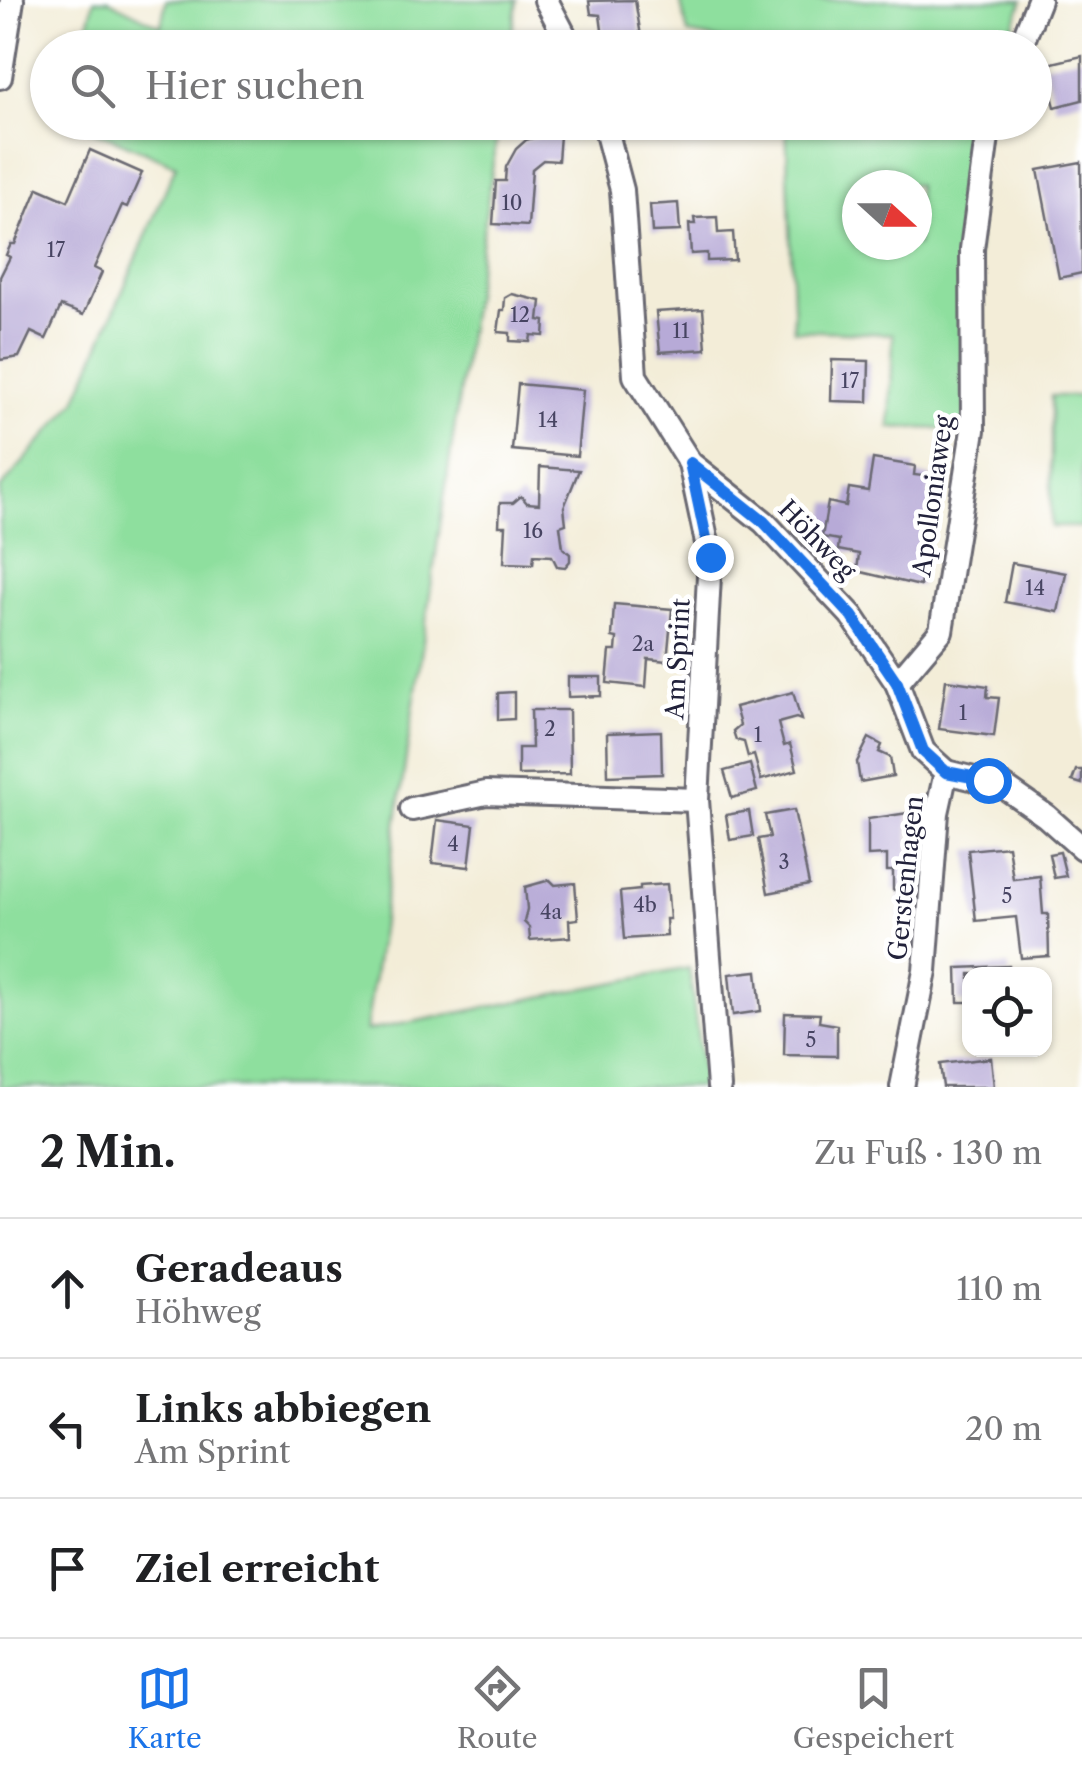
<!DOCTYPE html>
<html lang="de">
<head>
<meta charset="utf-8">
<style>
	:root { --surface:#fff; --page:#f2f2f2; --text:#202124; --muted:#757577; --line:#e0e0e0; --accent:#1a73e8 }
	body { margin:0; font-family:"Libre Caslon Text",serif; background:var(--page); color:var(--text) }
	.controls { position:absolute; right:30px; bottom:30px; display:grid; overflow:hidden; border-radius:20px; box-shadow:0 2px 8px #0004 }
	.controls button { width:90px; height:90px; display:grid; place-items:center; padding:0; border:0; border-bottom:2px solid var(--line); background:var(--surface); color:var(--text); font:50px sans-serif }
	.compass { position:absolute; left:842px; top:170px; width:90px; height:90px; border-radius:50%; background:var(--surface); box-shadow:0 2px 8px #0004; rotate:111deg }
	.stop { position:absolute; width:30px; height:30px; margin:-22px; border:8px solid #1a73e8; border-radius:50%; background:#fff }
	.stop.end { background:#1a73e8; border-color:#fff; box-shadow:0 2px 10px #0008 }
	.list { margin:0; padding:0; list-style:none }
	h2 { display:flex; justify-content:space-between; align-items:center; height:130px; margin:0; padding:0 40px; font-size:42px }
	h2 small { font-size:32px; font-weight:400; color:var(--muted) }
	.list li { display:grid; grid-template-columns:65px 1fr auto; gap:30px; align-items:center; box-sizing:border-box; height:140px; padding:0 40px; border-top:2px solid var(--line) }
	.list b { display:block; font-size:38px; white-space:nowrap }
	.list p { margin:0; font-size:32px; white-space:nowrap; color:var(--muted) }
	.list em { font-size:32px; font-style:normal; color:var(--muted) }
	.icon { flex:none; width:55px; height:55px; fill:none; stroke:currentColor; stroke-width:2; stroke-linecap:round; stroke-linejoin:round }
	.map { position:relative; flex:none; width:1082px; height:1087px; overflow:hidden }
	.search { position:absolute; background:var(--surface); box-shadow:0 2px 8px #0004; left:30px; right:30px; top:30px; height:110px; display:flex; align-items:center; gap:25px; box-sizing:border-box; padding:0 35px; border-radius:55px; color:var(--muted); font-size:38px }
	.sheet { height:550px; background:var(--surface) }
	nav { display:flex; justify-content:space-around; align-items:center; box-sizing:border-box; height:140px; border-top:2px solid var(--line); background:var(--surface); font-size:28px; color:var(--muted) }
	nav a { display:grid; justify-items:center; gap:5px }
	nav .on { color:var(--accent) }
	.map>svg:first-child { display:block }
	.green { fill:#8edf9e; stroke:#58806c; stroke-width:2.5; fill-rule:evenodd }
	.building { fill:#b7aad7 }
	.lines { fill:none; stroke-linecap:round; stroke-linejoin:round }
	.street-casing { stroke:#6b6972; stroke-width:28 }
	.street { stroke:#fff; stroke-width:22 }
	.route { stroke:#1a73e8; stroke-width:12 }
	.labels { text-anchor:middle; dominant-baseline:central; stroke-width:9; stroke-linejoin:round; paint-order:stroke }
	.number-label { font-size:20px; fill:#474462 }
	.street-label { font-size:25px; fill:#22223b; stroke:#fff }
</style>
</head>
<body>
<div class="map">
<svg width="1082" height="1087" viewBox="0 0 1082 1087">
	<rect width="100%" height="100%" fill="#fff"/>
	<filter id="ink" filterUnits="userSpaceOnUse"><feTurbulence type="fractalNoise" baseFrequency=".01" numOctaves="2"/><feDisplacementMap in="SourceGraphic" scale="20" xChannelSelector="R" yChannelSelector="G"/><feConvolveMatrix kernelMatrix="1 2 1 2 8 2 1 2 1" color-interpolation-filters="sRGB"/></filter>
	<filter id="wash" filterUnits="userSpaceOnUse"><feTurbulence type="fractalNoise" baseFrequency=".0048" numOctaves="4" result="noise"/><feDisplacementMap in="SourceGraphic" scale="40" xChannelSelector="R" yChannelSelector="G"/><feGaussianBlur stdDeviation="2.25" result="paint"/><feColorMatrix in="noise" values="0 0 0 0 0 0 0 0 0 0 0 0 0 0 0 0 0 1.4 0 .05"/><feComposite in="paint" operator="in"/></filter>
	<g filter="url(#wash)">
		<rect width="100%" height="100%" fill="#f3edd8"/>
		<g class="green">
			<path d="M94,0h14l53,26 5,-26h351l-7,47h-427z"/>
			<path d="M680,0h343l-18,48h-241l-76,-14z"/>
			<path d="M76,123h423l-133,908 323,-63 15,119h-704v-598l76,-88 100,-236z"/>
			<path d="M786,123h193l-6,307 -83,-3 3,-93 -99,-4zM857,185h60v60h-60z"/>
			<rect x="1051" y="396" width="31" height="131"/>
		</g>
		<g id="blocks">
			<g class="building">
				<path d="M635,0l8,48h-38l-1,-4 -8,-3 -1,-6 7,-5 -2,-15 -9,-1 -2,-13z"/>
				<path d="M1082,56v44l-27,7 -11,-42z"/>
				<path d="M545,134l15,1 -2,26 -15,-1 -11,9 -4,57 -35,-2 3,-43h9l1,-14 10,-18 10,-9z"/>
				<path d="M90,150l52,23 -15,34 -5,-2 -28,63 8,4 -19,43 -22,-9 -15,33 -15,-7 -12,25 -19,3v-83l10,-20 -4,-2 5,-11h4l23,-56 30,13z"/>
				<path d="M1081,162l1,111 -23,5 -21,-108z"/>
				<path d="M678,203l2,28 -28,1 -2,-27z"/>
				<path d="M717,217l1,16 15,-1 2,28 -28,1v-8l-16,1 -2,-30h6l-1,-6z"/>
				<path d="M512,294l29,7 -2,19 6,1 -1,15 -13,-1 -1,7 -20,-1v-8l-12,-1 3,-22h3l1,-12z"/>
				<path d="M703,309l3,40 -46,3 -4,-40z"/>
				<path d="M832,360l37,1 -1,41 -37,-1z"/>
				<path d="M518,384l65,6 -6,66 -65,-6z"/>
				<path d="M873,459l42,7 -1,9 18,2 -3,19 6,1 -15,89 -63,-15 2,-17 -21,-4 1,-10 -17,-3 6,-35 18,4 3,-18 19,3z"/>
				<path d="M540,467l39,3 -15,37 2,17 -6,2 3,22 7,6v7l-5,6 -8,-1 -5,-10 -18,-1 -1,9 -29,-1 2,-37h-7l1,-23h13l8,-7 6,7 12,1z"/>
				<path d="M1012,563l54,10 -8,39 -53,-10z"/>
				<path d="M614,604l58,5 -5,52 -19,-2 -2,28 -39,-4 3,-32h6l1,-13 -5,-1z"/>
				<path d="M568,677h33v19l-33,1z"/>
				<path d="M946,680l42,6 -1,11 12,1 -5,38 -55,-7z"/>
				<path d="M514,692v27l-16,1v-27z"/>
				<path d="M793,692l8,28 -5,-2 -18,5 6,23 6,-2 7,26 -36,10 -7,-25 -6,2 -4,-15 -8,-2 -3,-9 7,-6 -5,-18z"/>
				<path d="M531,710h38l1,64 -52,1v-27h14z"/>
				<path d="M661,731l1,43 -54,2 -1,-43z"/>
				<path d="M869,738l13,7 -3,7 11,5 3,19 -33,6 -3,-20z"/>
				<path d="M750,764l7,27 -25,7 -8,-27z"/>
				<path d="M1076,770h6v14l-10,-3z"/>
				<path d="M794,810l15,75 -41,8 -10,-54 12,-2 -5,-22z"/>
				<path d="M749,811l4,25 -23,4 -4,-25z"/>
				<path d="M908,813l2,40h5v36l-22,1v-19h-6v-16l-19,1v-37z"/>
				<path d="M437,820l37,5 -5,42 -37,-4z"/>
				<path d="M1008,846l5,33 27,-3 3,38h5l1,42 -28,2 -5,-41 -40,4 -8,-71z"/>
				<path d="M1060,852l6,24 -12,2 -5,-24z"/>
				<path d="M550,880l5,5 20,-2 3,36 -9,1 1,17 -40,3 -1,-13 -5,-5 3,-13 -2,-22z"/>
				<path d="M667,884l3,35h-4l1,17 -43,3 -4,-47 20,-2v-4z"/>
				<path d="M902,893l8,2 2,5 -5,8 6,10 -7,5 -8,-8 6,-8 -7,-7z"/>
				<path d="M1009,966v8h-39v28h-12l-1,-34z"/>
				<path d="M757,971l4,40 -28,4 -4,-41z"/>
				<path d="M785,1013l35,1 -1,8 18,3v31l-53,-1z"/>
				<path d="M991,1058l3,29h-51l-3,-23z"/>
			</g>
		</g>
	</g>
	<g filter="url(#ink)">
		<use href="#blocks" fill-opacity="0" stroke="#6b6972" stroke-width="2.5"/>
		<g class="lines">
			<g class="street-casing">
				<g id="street">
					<path d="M546,0l25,48"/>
					<path d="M1020,48l19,-48"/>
					<path d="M0,77l12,-77"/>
					<path d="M604,122l18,68 13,186 55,87 74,59 88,94 45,67 26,68 23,21"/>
					<path d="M690,463l20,94 -13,243 22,287"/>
					<path d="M897,683l44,-52 32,-201 -1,-181 17,-127"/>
					<path d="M946,772l57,14 43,30 36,32"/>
					<path d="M412,809l74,-16 211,7"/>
					<path d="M902,1087l23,-116 12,-158 9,-41"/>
				</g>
			</g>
			<use href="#street" class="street"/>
		</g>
	</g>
	<g class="lines" filter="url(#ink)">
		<path class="route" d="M710,557l-20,-94 74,59 88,94 45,67 26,68 23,21 42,8"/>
	</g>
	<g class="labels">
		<g class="number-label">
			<text x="512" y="203">10</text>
			<text x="56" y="250">17</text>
			<text x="520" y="315">12</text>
			<text x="681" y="331">11</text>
			<text x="850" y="381">17</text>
			<text x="548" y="420">14</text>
			<text x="533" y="531">16</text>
			<text x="1035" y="588">14</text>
			<text x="643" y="644">2a</text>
			<text x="963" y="713">1</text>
			<text x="550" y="729">2</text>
			<text x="758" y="735">1</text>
			<text x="453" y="844">4</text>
			<text x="784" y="862">3</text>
			<text x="1007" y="896">5</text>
			<text x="645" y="905">4b</text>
			<text x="551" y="912">4a</text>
			<text x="811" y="1040">5</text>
		</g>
		<g class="street-label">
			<text transform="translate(933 496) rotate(-82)">Apolloniaweg</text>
			<text transform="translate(817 540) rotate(46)">Höhweg</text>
			<text transform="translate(678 659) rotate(-87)">Am Sprint</text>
			<text transform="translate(906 878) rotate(-84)">Gerstenhagen</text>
		</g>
	</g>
</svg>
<div class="controls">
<button><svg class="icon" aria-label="locate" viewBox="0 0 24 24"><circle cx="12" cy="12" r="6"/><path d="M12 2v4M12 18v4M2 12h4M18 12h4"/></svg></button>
</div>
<svg class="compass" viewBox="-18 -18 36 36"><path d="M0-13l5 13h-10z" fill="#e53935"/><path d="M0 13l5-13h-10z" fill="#757577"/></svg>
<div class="stop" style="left:988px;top:780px"></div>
<div class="stop end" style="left:710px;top:557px"></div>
<div class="search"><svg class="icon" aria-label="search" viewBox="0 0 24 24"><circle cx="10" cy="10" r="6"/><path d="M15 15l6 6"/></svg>Hier suchen</div>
</div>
<section class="sheet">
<h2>2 Min.<small>Zu Fuß · 130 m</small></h2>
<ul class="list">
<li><svg class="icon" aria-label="ahead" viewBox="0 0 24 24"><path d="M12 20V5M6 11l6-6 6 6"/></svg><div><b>Geradeaus</b><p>Höhweg</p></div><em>110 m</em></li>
<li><svg class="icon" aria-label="left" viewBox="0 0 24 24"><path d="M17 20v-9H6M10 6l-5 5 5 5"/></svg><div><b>Links abbiegen</b><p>Am Sprint</p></div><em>20 m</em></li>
<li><svg class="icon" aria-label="arrive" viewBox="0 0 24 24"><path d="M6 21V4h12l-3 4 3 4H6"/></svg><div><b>Ziel erreicht</b></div></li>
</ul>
</section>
<nav>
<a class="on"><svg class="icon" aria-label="map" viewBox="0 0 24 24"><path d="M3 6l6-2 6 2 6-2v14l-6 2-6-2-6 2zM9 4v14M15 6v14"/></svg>Karte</a>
<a><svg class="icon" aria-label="directions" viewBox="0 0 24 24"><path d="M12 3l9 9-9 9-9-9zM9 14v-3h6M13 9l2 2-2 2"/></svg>Route</a>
<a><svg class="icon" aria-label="saved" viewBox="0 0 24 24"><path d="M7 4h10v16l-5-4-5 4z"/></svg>Gespeichert</a>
</nav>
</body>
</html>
